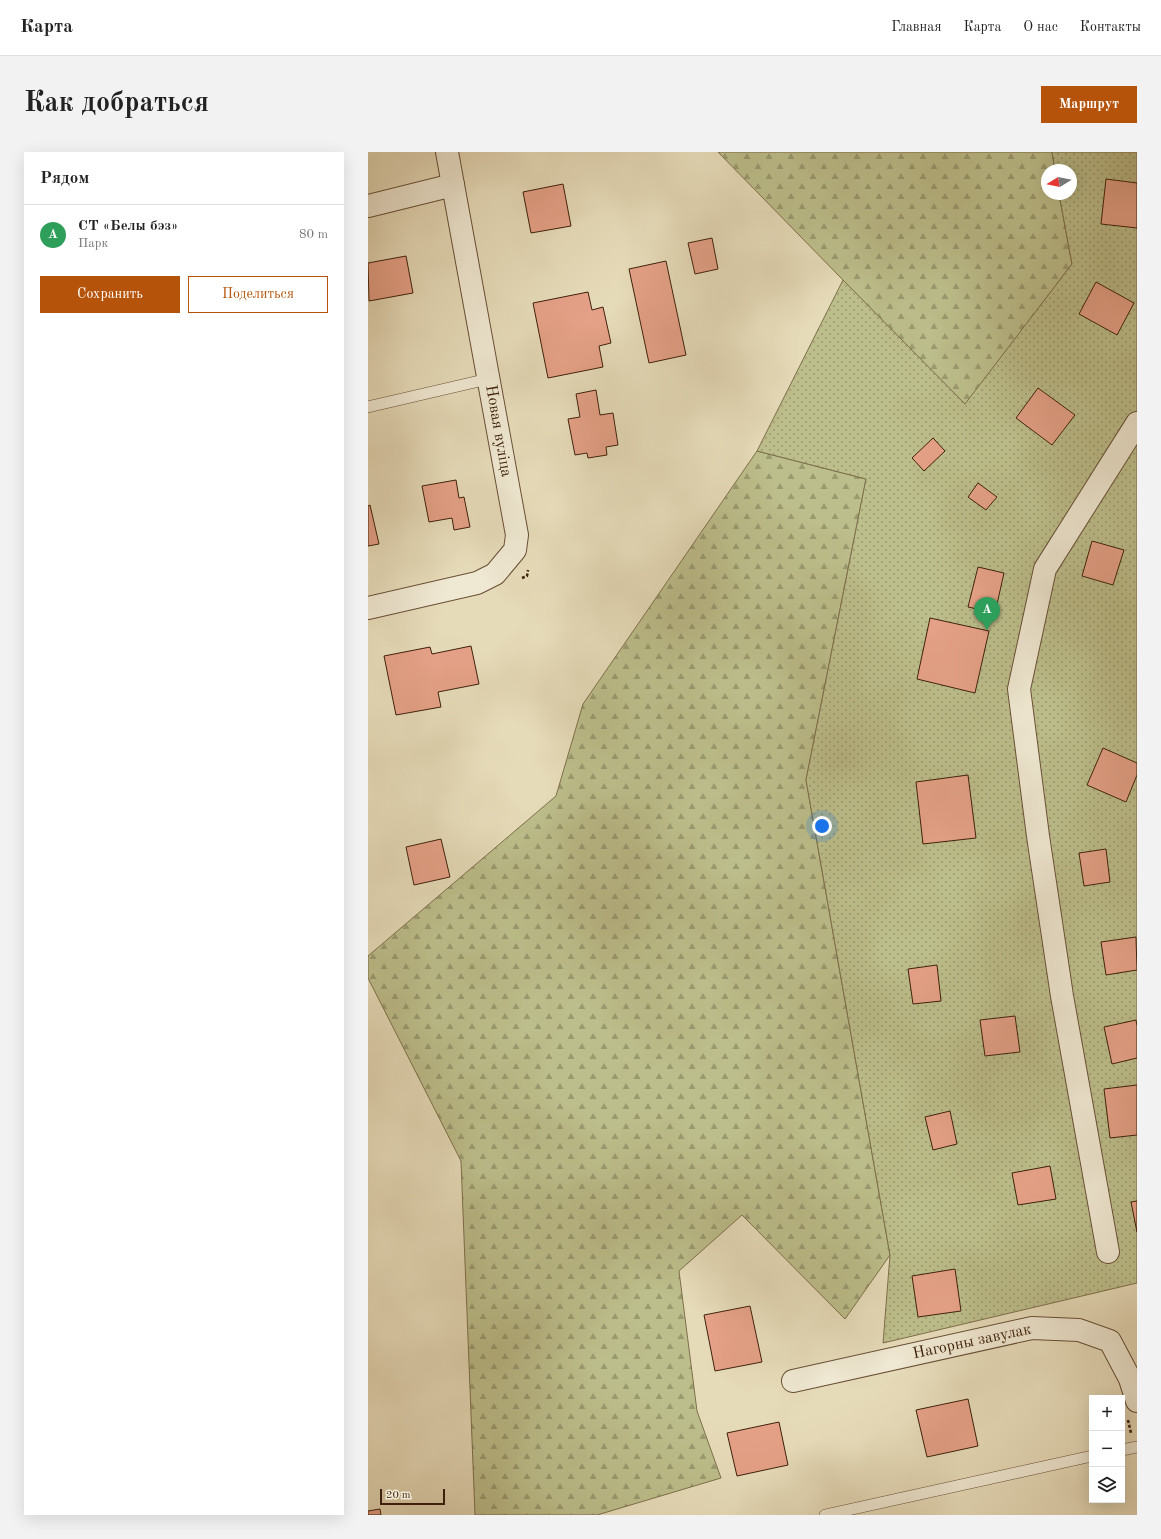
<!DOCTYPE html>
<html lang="ru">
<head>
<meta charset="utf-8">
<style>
	:root { --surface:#fff; --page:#f2f2f2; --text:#222; --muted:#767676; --line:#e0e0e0; --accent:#b45309 }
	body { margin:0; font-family:"Old Standard TT",serif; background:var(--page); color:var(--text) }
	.controls { position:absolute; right:12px; bottom:12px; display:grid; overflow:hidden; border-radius:0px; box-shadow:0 4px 16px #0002 }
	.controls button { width:36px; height:36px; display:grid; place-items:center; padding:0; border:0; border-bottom:1px solid var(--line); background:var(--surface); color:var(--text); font:20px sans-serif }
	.compass { position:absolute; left:673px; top:12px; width:36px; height:36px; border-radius:50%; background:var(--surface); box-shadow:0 4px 16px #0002; rotate:260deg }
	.scale { position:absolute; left:12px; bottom:10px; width:65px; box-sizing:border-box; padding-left:4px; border:2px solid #3f200b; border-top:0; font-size:11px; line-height:14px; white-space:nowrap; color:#3f200b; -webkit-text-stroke:3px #efe8d2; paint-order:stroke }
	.you { position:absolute; left:454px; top:674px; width:14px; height:14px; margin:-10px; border:3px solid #fff; border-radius:50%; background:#1a73e8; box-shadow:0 0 0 6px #1a73e833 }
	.badge { display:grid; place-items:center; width:26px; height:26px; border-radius:50%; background:var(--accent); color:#fff; font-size:13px; font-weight:700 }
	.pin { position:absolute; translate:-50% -33px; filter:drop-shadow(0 1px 2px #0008) }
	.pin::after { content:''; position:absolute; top:21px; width:14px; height:12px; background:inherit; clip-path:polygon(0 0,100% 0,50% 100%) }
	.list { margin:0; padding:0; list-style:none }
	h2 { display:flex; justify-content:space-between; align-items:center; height:52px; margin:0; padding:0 16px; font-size:17px }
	h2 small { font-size:13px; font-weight:400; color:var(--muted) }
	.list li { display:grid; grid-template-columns:26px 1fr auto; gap:12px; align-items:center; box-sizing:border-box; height:60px; padding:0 16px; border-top:1px solid var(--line) }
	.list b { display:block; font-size:15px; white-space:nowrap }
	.list p { margin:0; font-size:13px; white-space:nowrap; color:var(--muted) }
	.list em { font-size:13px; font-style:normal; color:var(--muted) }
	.actions { display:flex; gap:8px; padding:12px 16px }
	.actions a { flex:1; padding:9px 0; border:1px solid var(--accent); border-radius:0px; text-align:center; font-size:14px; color:var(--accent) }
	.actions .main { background:var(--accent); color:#fff }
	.icon { flex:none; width:22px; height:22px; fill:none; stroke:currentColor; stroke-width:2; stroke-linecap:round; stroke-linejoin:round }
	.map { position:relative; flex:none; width:769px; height:1363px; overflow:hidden; border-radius:0px }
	header { display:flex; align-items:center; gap:24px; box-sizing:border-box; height:56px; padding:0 20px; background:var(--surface); border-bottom:1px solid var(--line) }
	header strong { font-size:19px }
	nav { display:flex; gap:22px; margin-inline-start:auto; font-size:14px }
	.intro { display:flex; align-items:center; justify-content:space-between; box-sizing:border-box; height:96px; padding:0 24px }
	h1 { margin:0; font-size:28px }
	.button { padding:10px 18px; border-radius:0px; background:var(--accent); color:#fff; font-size:14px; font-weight:700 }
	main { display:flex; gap:24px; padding:0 24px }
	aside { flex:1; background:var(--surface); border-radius:0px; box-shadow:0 4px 16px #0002 }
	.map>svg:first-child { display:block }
	.forest { fill:url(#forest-firs); stroke:#7e6f4b }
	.garden { fill:url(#garden-dots); stroke:#7e6f4b }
	.building { fill:#e5a187; stroke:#3f200b }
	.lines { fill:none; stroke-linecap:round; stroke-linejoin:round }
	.lane-casing { stroke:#694f36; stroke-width:12 }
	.street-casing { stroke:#694f36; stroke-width:24 }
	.path { stroke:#3f200b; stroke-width:2.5; stroke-dasharray:3 2; stroke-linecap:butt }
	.lane { stroke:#efe8d2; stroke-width:11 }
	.street { stroke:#efe8d2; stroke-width:22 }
	.labels { text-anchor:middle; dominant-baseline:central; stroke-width:3; stroke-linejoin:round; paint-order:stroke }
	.street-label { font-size:16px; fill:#3f200b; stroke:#efe8d2 }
</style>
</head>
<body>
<header>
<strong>Карта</strong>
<nav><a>Главная</a><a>Карта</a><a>О нас</a><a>Контакты</a></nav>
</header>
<div class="intro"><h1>Как добраться</h1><a class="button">Маршрут</a></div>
<main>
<aside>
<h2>Рядом<small></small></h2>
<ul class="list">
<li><span class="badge" style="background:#2e9e5b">A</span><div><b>СТ «Белы бэз»</b><p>Парк</p></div><em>80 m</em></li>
</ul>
<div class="actions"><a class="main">Сохранить</a><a>Поделиться</a></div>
</aside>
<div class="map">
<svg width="769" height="1363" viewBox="0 0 769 1363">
	<defs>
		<pattern id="forest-firs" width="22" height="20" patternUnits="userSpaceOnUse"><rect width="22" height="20" fill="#bcbe8b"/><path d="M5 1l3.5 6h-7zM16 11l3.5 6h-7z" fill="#9a9a70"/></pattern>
		<pattern id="garden-dots" width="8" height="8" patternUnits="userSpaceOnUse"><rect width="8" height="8" fill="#bcbe8b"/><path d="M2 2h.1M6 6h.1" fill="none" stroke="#9a9a70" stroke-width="1.8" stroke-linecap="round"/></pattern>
	</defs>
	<rect width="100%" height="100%" fill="#e6dbb9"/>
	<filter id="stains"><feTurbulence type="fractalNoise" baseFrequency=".005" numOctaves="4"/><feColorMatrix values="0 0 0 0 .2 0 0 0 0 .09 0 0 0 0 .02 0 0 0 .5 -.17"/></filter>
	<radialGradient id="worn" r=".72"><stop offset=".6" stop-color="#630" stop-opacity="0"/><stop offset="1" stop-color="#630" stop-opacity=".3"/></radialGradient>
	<g class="forest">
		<path d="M350,0h334l3,18h-8v24h12l13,70 -107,141z"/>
		<path d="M389,299l109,28 -60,301 84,475 -45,64 -103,-104 -63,56 18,140 24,67 -124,37h-122l-14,-354 -93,-183v-22l188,-160 27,-92z"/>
	</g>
	<path class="garden" d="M684,0h85v1131l-254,60 7,-88 -84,-475 60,-301 -109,-28 86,-171 122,124 107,-140 -13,-70h12v-24h-16z"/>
	<g class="building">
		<path d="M738,27l31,4v45l-36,-4z"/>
		<path d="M195,32l8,42 -40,7 -8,-41z"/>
		<path d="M344,86l6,31 -23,5 -7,-31z"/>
		<path d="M38,104l7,37 -44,8 -1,-38z"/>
		<path d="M298,109l20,94 -37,8 -20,-94z"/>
		<path d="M728,130l38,21 -17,32 -38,-21z"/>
		<path d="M220,140l4,18 11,-3 8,36 -12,3 4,21 -55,11 -15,-75z"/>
		<path d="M670,236l37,27 -23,30 -36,-27z"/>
		<path d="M228,238l4,25 13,-2 5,32 -12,2 1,8 -19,3 -1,-5 -12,2 -7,-36 12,-2 -4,-23z"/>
		<path d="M565,286l12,13 -21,20 -12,-13z"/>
		<path d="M88,328l3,18 5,-1 6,30 -16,3 -2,-12 -23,4 -7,-36z"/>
		<path d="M610,331l19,14 -11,13 -18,-13z"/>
		<path d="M2,353l9,39 -11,2v-40z"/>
		<path d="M724,389l32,9 -11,35 -31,-9z"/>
		<path d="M610,415l26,6 -9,40 -27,-6z"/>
		<path d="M562,466l59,13 -14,62 -58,-14z"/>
		<path d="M103,494l8,38 -41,8 3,15 -45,8 -12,-59 46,-9 2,7z"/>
		<path d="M735,596l34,15v12l-11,27 -39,-17z"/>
		<path d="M600,623l8,63 -53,6 -7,-62z"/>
		<path d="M73,687l9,38 -36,8 -8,-38z"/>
		<path d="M738,697l4,33 -26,4 -5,-33z"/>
		<path d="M768,785l1,33 -31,5 -5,-33z"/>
		<path d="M569,813l4,36 -28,3 -5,-35z"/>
		<path d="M647,864l5,36 -35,4 -5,-36z"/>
		<path d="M768,868l1,6v32l-25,6 -8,-37z"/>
		<path d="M769,933v50l-27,3 -6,-49z"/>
		<path d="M582,959l7,33 -24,6 -8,-33z"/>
		<path d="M682,1014l6,33 -38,6 -6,-32z"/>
		<path d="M769,1049v31l-6,-30z"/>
		<path d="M587,1117l6,42 -43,6 -6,-41z"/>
		<path d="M382,1154l12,56 -47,9 -11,-56z"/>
		<path d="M600,1247l10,47 -51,11 -11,-47z"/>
		<path d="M411,1270l9,43 -51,11 -10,-43z"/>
		<path d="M12,1357l1,6h-13v-4z"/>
	</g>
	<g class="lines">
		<g class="lane-casing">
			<g id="lane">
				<path d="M0,255l120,-28"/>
				<path d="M754,1298l15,-3"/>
				<path d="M457,1363l267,-59"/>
			</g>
		</g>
		<g class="street-casing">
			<g id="street">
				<path d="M0,54l85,-21"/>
				<path d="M0,456l109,-25 18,-9 20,-24 2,-15 -70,-383"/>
				<path d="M740,1100l-46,-256 -24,-160 -19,-147 26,-120 92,-146"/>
				<path d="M425,1229l239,-53 47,2 31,11 20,38 7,22"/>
			</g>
		</g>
		<g class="path">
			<path d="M154,426l5,-2 1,-6"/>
			<path d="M760,1268l3,13"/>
		</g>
		<use href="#lane" class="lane"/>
		<use href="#street" class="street"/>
	</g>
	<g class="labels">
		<g class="street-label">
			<text transform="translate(130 279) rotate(80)">Новая вуліца</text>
			<text transform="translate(604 1190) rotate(-12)">Нагорны завулак</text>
		</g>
	</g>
	<rect width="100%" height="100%" filter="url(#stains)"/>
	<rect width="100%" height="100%" fill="url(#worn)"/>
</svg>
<div class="controls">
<button>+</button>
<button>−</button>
<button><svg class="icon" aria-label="layers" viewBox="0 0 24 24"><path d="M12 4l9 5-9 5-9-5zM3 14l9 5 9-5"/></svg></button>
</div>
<svg class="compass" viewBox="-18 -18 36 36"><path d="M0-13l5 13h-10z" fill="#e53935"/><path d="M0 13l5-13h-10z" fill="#767676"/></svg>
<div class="scale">20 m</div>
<div class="you"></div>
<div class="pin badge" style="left:619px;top:478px;background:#2e9e5b">A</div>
</div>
</main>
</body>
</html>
